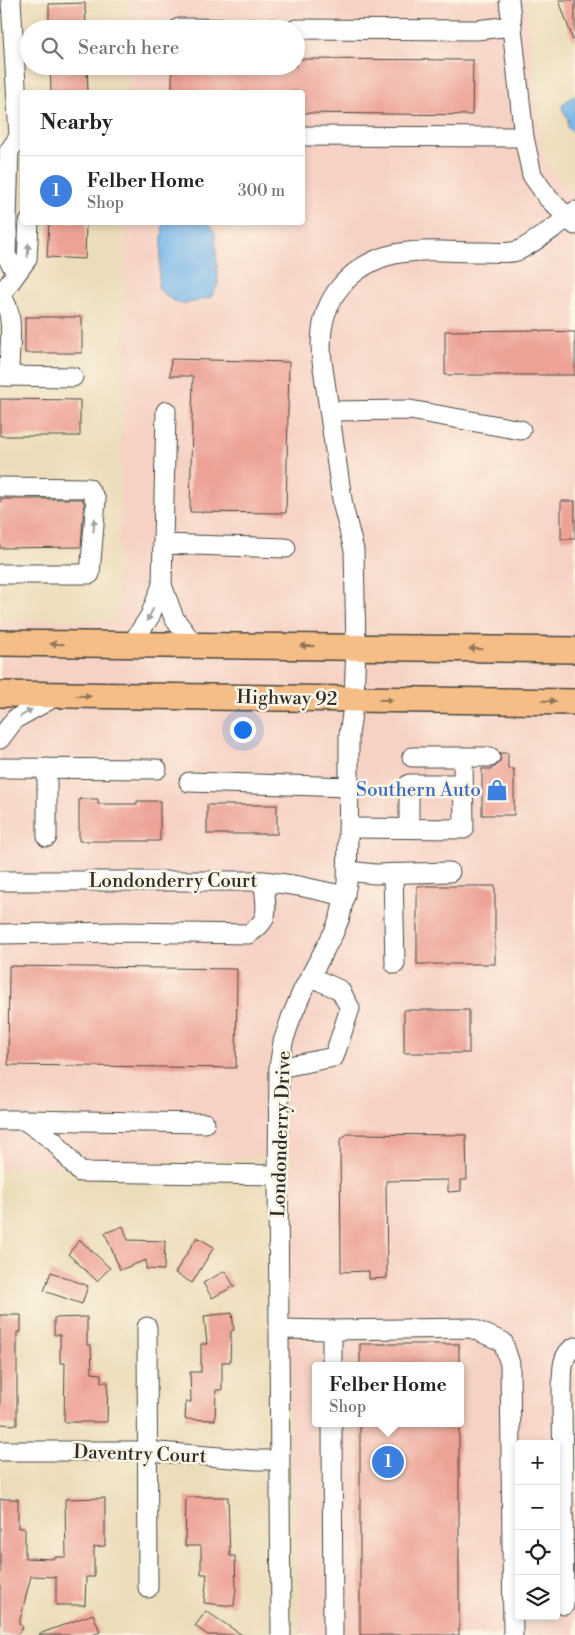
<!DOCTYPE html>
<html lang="en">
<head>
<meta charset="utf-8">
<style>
	:root { --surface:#fff; --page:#f6f6f6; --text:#222; --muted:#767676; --line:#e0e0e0; --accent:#d1495b }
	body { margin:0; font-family:"Libre Bodoni",serif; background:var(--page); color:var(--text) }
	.controls { position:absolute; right:15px; bottom:15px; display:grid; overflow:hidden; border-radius:5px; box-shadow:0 2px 8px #0003 }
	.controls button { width:45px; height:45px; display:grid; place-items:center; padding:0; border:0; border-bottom:1px solid var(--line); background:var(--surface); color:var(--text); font:25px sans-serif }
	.you { position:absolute; left:242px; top:729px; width:18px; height:18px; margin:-12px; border:4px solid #fff; border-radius:50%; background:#1a73e8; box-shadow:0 0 0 8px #1a73e833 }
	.badge { display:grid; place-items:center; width:32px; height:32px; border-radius:50%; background:var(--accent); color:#fff; font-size:16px; font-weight:700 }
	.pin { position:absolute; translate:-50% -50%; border:2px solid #fff; box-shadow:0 1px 5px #0006 }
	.popup { position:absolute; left:312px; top:1362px; width:152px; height:65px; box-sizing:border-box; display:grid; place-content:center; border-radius:5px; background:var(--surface); filter:drop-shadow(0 1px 4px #0005); font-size:16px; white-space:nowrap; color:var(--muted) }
	.popup b { font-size:19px; color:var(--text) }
	.popup::after { content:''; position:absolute; left:50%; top:100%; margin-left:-10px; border:10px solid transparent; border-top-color:var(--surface) }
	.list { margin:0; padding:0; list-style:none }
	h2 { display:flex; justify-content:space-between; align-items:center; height:65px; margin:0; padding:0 20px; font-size:21px }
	h2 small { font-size:16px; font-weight:400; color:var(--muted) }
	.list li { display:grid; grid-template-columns:32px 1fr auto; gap:15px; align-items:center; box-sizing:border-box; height:70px; padding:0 20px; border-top:1px solid var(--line) }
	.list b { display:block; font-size:19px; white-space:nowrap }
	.list p { margin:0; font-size:16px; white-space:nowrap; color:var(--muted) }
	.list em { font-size:16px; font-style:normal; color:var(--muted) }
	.icon { flex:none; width:28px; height:28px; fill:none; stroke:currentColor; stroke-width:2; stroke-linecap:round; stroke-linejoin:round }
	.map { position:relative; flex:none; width:575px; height:1635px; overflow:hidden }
	.search { position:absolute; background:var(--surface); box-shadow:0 2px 8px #0003; left:20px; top:20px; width:285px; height:55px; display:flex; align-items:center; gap:12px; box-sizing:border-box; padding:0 18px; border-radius:28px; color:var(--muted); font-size:19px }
	.panel { position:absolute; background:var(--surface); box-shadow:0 2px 8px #0003; left:20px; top:90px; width:285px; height:135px; border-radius:5px }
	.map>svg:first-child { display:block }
	.built { fill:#f6d2c5; fill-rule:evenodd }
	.water { fill:#77b7eb; stroke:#51718b }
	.building { fill:#eda296 }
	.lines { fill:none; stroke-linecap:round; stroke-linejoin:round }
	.minor-casing { stroke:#484640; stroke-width:21 }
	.major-casing { stroke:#484640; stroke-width:28 }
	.minor { stroke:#fff; stroke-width:19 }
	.major { stroke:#f6be87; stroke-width:25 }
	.oneway { fill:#a0a0a0 }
	.oneway2 { fill:#907459 }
	.labels { text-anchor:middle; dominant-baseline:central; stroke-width:5; stroke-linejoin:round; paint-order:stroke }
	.street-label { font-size:19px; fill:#2b2b2b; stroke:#fcf5e5 }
	.shop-label { font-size:19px; fill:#366cbe; stroke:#fcf5e5; text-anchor:end }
</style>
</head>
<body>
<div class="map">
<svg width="575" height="1635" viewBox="0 0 575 1635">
	<rect width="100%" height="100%" fill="#fcf5e5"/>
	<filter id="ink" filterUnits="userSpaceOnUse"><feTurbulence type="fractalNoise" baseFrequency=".02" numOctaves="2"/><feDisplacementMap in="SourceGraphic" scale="10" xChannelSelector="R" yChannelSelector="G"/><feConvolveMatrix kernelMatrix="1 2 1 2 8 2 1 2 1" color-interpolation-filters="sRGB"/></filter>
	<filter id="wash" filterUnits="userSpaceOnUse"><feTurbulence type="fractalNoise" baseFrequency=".0096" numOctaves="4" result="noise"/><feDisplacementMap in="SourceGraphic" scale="20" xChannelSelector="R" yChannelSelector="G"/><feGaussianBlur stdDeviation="1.12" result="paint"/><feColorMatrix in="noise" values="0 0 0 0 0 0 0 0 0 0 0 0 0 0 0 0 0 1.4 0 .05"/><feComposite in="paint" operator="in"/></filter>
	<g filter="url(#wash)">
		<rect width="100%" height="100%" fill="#ecddba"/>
		<path class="built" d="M130,0h396l17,160 32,38v1437h-273l-19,-315 10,-164 -293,13v-549l117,1 9,-398 176,-1v-130h-174l1,-26h167v-37h-166zM316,1366h144v57h-144zM519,1444h37v172h-37z"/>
		<g class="water">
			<path d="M575,94v40l-7,-6v-10l-5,-7 -1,-6z"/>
			<path d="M166,222l42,1 7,9 3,52 -7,13c-28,8 -32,12 -53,-9l5,-64z"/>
		</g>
		<g id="blocks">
			<g class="building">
				<path d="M559,0h16v39l-2,1z"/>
				<path d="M85,3l1,26h-37v-25z"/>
				<path d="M296,59l177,1 -1,55 -170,-2v-21h-130v-26h124z"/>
				<path d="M50,66h37l1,26h-37z"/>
				<path d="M49,222h37l-1,37 -38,-2z"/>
				<rect x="25" y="317" width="57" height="36"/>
				<path d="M540,330v1l35,1v43h-130v-44z"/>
				<path d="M171,359l118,3 -3,151 -96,-1 3,-136h-23z"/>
				<path d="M0,399l80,1v36h-80z"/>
				<path d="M0,499h82l2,4 -3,44 -81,1z"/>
				<rect x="561" y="501" width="14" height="38"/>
				<path d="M500,753h8v16h6v46h-32v-46h10v-1l4,-2 4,-4z"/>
				<path d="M79,799h19v5h39v-3h23v40h-81z"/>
				<rect x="207" y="805" width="70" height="29"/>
				<rect x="417" y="886" width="78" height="78"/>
				<path d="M9,966l228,3 -1,99 -228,-3z"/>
				<rect x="404" y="1010" width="65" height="43"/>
				<path d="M347,1134l119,1 1,45h-6v11l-13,1v-12l-62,1 1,97 -18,1v-8l-28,1 -1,-132z"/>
				<path d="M123,1226l5,14 37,1 -1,29 -18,-1v-9l-26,10 -15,-37z"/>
				<path d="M197,1237l17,10 -22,36 -17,-10z"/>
				<path d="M80,1240l30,28 -13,13 -29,-27z"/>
				<path d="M225,1271l9,15 -22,12 -9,-15z"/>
				<path d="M51,1272l37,14 -6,18 -38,-13z"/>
				<path d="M232,1313l2,17 -3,1 -1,31h-8v28h-6l-1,30 -30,-1 1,-17h5l-1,-30h11v-28h6l-3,-28z"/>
				<path d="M0,1315h21v17h-4v93l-17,-1z"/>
				<path d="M87,1317v28h4l1,28 9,1v8h7l-1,40h-43l1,-59h-5v-28h-6v-17z"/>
				<rect x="360" y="1344" width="99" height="22"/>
				<rect x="360" y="1423" width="99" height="212"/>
				<path d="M186,1497h42l2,59h5l1,32 -2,18 -30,-3 3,-29h-6v-28h-16z"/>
				<path d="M105,1498v48l-11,1v30h-8l-1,28h-29v-28l-25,-1 -12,48 4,3 -6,8h-17v-136h18v29h7v30l28,1v-2h13l-1,-58z"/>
				<path d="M206,1611l36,24h-34l-13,-9z"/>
				<path d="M93,1614l7,18 -8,3h-52l-1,-1z"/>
			</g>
		</g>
	</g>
	<g filter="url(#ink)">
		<use href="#blocks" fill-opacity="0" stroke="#484640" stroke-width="1"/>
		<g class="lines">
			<g class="minor-casing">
				<g id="minor">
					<path d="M11,0l8,137 3,5"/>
					<path d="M509,0l15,137 8,38 16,23 27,27"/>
					<path d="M179,28l94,1"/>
					<path d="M296,29l180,1 36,-4"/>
					<path d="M302,136l222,1"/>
					<path d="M16,273l-10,-18 3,-104 10,-14"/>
					<path d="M0,296l27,-37 2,-37"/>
					<path d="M1,296c16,18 7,57 8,80"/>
					<path d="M0,376l73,1"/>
					<path d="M330,411l80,-1 111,20"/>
					<path d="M0,487l88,1 8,12 -6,74h-90"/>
					<path d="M163,544l123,4"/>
					<path d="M162,585l4,-174"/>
					<path d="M131,645l19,-29 12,-31 12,33 20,27"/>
					<path d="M0,739l15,-20 43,-24"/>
					<path d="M412,757h51"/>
					<path d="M0,768l157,1"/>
					<path d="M47,768v69"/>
					<path d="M189,782l160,5"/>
					<path d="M349,828l115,1 -1,-72h27"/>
					<path d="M409,828v-44h54"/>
					<path d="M348,871l27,3 75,-2"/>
					<path d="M393,873l2,91"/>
					<path d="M0,881h264l35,5 46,10"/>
					<path d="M0,934l122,-2 126,2c25,-15 17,-26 16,-53"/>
					<path d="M279,1068l55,-11 16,-49 -10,-18 -29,-13"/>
					<path d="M0,1120h24l30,21 26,31 198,3"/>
					<path d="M24,1120l181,3"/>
					<path d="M147,1327l1,261"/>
					<path d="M280,1329l52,1 139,-2 32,14 7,22 3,271"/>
					<path d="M332,1330v36"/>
					<path d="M332,1423l1,212"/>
					<path d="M0,1451h146l110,9h23"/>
					<path d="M564,1605l-2,-214c1,-15 -3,-36 13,-44"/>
					<path d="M281,1635l-3,-460 1,-107 4,-26 8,-24 12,-28 31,-58 6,-15 7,-34 2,-96v-52l5,-36 2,-52 -2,-97 -11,-44 -21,-145c-3,-27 0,-53 19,-75 39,-45 88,-34 142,-34 10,0 23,2 34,-1 10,-3 40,-26 51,-33l7,-7"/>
				</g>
			</g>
			<g class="major-casing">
				<g id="major">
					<path d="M0,643l575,7"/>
					<path d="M0,694l575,8"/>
				</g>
			</g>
			<use href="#minor" class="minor"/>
			<use href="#major" class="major"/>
		</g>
		<defs><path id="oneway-solid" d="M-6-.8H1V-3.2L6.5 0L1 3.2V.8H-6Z" transform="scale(1.25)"/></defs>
		<g class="oneway">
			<use href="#oneway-solid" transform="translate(28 250) rotate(-87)"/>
			<use href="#oneway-solid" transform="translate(94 525) rotate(-85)"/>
			<use href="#oneway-solid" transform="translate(150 615) rotate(117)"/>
			<use href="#oneway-solid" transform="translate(26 713) rotate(-32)"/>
		</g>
		<g class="oneway2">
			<use href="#oneway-solid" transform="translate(57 644) rotate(-179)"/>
			<use href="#oneway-solid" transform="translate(307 646) rotate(-180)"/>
			<use href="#oneway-solid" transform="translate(476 649) rotate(-179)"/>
			<use href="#oneway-solid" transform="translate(84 696) rotate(1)"/>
			<use href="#oneway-solid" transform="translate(386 700) rotate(1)"/>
			<use href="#oneway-solid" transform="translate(549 701) rotate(1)"/>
		</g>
	</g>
	<defs>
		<g id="shop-bare" transform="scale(1.725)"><path d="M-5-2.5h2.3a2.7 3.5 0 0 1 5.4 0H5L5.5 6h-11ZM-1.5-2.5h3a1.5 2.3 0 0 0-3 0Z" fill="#3f7fe0" stroke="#fcf5e5" stroke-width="2.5" paint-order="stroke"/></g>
	</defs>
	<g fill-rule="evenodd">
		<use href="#shop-bare" x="497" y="790"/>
	</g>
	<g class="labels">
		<g class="street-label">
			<text transform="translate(287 698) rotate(1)">Highway 92</text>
			<text x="173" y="881">Londonderry Court</text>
			<text transform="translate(281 1134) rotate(-88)">Londonderry Drive</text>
			<text transform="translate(140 1454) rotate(2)">Daventry Court</text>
		</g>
		<g class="shop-label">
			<text x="481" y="790">Southern Auto</text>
		</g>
	</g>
</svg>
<div class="controls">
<button>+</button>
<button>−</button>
<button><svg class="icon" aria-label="locate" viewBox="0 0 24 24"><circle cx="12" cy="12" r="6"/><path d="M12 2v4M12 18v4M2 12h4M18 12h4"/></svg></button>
<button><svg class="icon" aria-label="layers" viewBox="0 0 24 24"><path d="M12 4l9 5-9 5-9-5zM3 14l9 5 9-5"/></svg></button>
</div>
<div class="you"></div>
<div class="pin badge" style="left:388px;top:1462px;background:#3f7fe0">1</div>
<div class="popup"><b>Felber Home</b>Shop</div>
<div class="search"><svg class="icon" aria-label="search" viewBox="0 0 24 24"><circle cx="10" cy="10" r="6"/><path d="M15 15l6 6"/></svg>Search here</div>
<section class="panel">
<h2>Nearby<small></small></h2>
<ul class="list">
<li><span class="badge" style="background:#3f7fe0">1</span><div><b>Felber Home</b><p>Shop</p></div><em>300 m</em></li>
</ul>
</section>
</div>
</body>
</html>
